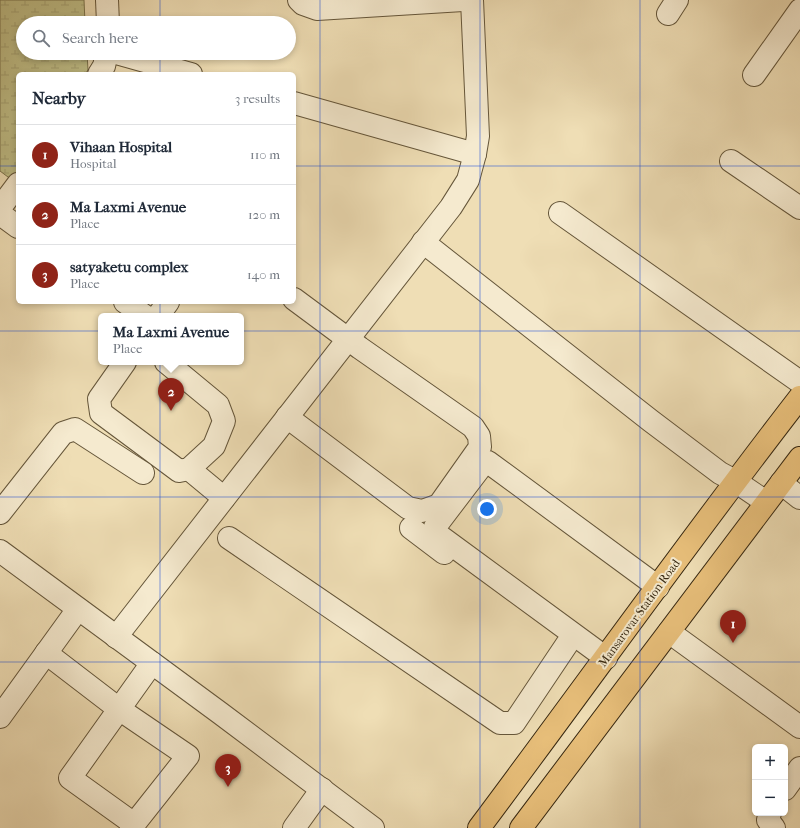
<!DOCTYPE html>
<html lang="en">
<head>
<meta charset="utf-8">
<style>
	:root { --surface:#fff; --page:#f6f6f7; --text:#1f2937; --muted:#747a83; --line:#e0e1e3; --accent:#8f2418 }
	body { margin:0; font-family:"IM FELL French Canon",serif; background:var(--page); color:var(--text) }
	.controls { position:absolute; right:12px; bottom:12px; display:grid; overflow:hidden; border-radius:6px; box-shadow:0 2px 6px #0003 }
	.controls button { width:36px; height:36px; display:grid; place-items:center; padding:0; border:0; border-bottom:1px solid var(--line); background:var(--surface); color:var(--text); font:20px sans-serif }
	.you { position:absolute; left:487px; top:509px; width:14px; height:14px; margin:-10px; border:3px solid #fff; border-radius:50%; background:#1a73e8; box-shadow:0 0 0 6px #1a73e833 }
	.badge { display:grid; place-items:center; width:26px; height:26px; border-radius:50%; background:var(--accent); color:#fff; font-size:13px; font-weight:700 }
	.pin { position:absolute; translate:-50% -33px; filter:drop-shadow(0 1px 2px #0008) }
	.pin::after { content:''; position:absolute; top:21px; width:14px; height:12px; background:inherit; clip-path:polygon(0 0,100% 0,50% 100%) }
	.popup { position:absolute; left:98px; top:313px; width:146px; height:52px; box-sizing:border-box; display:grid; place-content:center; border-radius:6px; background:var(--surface); filter:drop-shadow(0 1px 3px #0005); font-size:13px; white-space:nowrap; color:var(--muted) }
	.popup b { font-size:15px; color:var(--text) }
	.popup::after { content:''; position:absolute; left:50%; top:100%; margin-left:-8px; border:8px solid transparent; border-top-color:var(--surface) }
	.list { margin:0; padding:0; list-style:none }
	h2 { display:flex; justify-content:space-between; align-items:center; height:52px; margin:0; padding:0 16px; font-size:17px }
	h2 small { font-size:13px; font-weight:400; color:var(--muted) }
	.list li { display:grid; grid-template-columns:26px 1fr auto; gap:12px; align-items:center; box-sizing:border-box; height:60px; padding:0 16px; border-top:1px solid var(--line) }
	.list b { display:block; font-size:15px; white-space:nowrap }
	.list p { margin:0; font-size:13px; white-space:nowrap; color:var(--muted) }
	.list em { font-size:13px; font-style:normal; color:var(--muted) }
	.icon { flex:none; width:22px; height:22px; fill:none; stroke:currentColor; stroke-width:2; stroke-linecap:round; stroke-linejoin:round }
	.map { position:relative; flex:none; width:800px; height:828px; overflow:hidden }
	.search { position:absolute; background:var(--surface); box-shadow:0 2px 6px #0003; left:16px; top:16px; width:280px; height:44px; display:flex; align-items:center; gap:10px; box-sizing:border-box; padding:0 14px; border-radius:22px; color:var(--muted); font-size:15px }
	.panel { position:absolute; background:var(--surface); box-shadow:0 2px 6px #0003; left:16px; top:72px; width:280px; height:232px; border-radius:6px }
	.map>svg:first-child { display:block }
	.wetland { fill:url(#wetland-marsh); stroke:#7c744c }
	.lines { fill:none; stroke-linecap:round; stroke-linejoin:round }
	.minor-casing { stroke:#65563a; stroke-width:24 }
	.major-casing { stroke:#372811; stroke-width:24 }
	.minor { stroke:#f5eacf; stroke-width:22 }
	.major { stroke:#e8bf7a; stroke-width:22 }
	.grid { fill:none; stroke:#1d4ed8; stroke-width:1; stroke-opacity:0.55 }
	.labels { text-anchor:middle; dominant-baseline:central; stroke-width:4; stroke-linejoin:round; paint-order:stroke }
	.street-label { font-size:12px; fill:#372811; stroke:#f5eacf }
</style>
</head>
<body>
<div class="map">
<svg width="800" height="828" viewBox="0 0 800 828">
	<defs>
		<pattern id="wetland-marsh" width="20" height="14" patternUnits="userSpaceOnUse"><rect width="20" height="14" fill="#c0bf88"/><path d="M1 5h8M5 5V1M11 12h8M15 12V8" fill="none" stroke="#a6a474"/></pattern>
	</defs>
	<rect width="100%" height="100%" fill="#efdeb5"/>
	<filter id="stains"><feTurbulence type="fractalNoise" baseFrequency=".005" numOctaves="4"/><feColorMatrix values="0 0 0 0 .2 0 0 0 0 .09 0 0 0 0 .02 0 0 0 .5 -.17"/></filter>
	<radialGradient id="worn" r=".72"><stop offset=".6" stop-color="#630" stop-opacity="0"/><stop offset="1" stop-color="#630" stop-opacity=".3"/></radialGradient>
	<path class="wetland" d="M0,0h84l1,23h-62v30h64l1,17 -3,4h-67v106l-2,3 -16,-12z"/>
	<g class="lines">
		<g class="minor-casing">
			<g id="minor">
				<path d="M107,0l1,23"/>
				<path d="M299,0l4,4 14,5 146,-9"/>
				<path d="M668,14l9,-14"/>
				<path d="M116,53l75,21"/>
				<path d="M99,74l5,-8 3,-13"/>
				<path d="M754,75l46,-65"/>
				<path d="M294,103l181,51"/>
				<path d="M731,161l69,47"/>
				<path d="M0,208l18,-24"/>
				<path d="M560,213l240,169"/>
				<path d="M0,214l18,13"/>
				<path d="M423,242l228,179 69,52 15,8 31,21"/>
				<path d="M125,302l20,14"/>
				<path d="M158,316l10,-14"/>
				<path d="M125,362l-26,37 2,14 78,58 10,-2 25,-23 10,-25 -6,-16 -52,-43"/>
				<path d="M287,417l121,91 14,3 17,-6 41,-58 -1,-11 -6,-9 -113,-79 -66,-49"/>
				<path d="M189,469l35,29"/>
				<path d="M781,483l19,15"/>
				<path d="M0,513l63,-80 12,-4 68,44"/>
				<path d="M411,528l33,25"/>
				<path d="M229,538l271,185h14l53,-79"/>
				<path d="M0,551l220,162 153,115"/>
				<path d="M669,632l131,95"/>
				<path d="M116,637l335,-430 17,-27 7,-26 3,-18 -6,-136"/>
				<path d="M46,653l73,56 69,47 -57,72"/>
				<path d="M606,658l-169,-124 -2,-7 48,-63 5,-2 170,125"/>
				<path d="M0,717l78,-108"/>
				<path d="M785,789l15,-21"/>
				<path d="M770,813l-2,7 6,8"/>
				<path d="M134,824l-64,-46 82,-115"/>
				<path d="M294,828l28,-39"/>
			</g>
		</g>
		<g class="major-casing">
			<g id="major">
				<path d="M479,828c107,-143 211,-289 321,-431"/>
				<path d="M521,828l279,-370"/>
			</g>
		</g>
		<use href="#minor" class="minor"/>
		<use href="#major" class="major"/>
	</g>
	<path class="grid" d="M160,0v23M320,0v828M480,0v828M640,0v828M160,53v21M0,166h18M294,166h506M160,302v526M0,331h800M0,497h800M0,662h800"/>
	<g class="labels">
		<g class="street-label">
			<text transform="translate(639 613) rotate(-54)">Mansarovar Station Road</text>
		</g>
	</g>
	<rect width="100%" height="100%" filter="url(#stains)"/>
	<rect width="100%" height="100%" fill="url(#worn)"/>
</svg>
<div class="controls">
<button>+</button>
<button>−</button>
</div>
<div class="you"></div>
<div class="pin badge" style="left:733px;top:643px">1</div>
<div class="pin badge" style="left:171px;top:411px">2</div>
<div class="popup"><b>Ma Laxmi Avenue</b>Place</div>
<div class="pin badge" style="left:228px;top:787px">3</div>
<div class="search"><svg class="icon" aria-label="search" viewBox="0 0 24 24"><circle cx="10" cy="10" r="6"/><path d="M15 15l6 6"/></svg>Search here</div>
<section class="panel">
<h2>Nearby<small>3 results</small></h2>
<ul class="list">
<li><span class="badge">1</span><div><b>Vihaan Hospital</b><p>Hospital</p></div><em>110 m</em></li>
<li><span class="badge">2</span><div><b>Ma Laxmi Avenue</b><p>Place</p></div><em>120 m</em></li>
<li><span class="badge">3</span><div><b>satyaketu complex</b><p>Place</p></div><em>140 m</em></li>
</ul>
</section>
</div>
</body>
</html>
